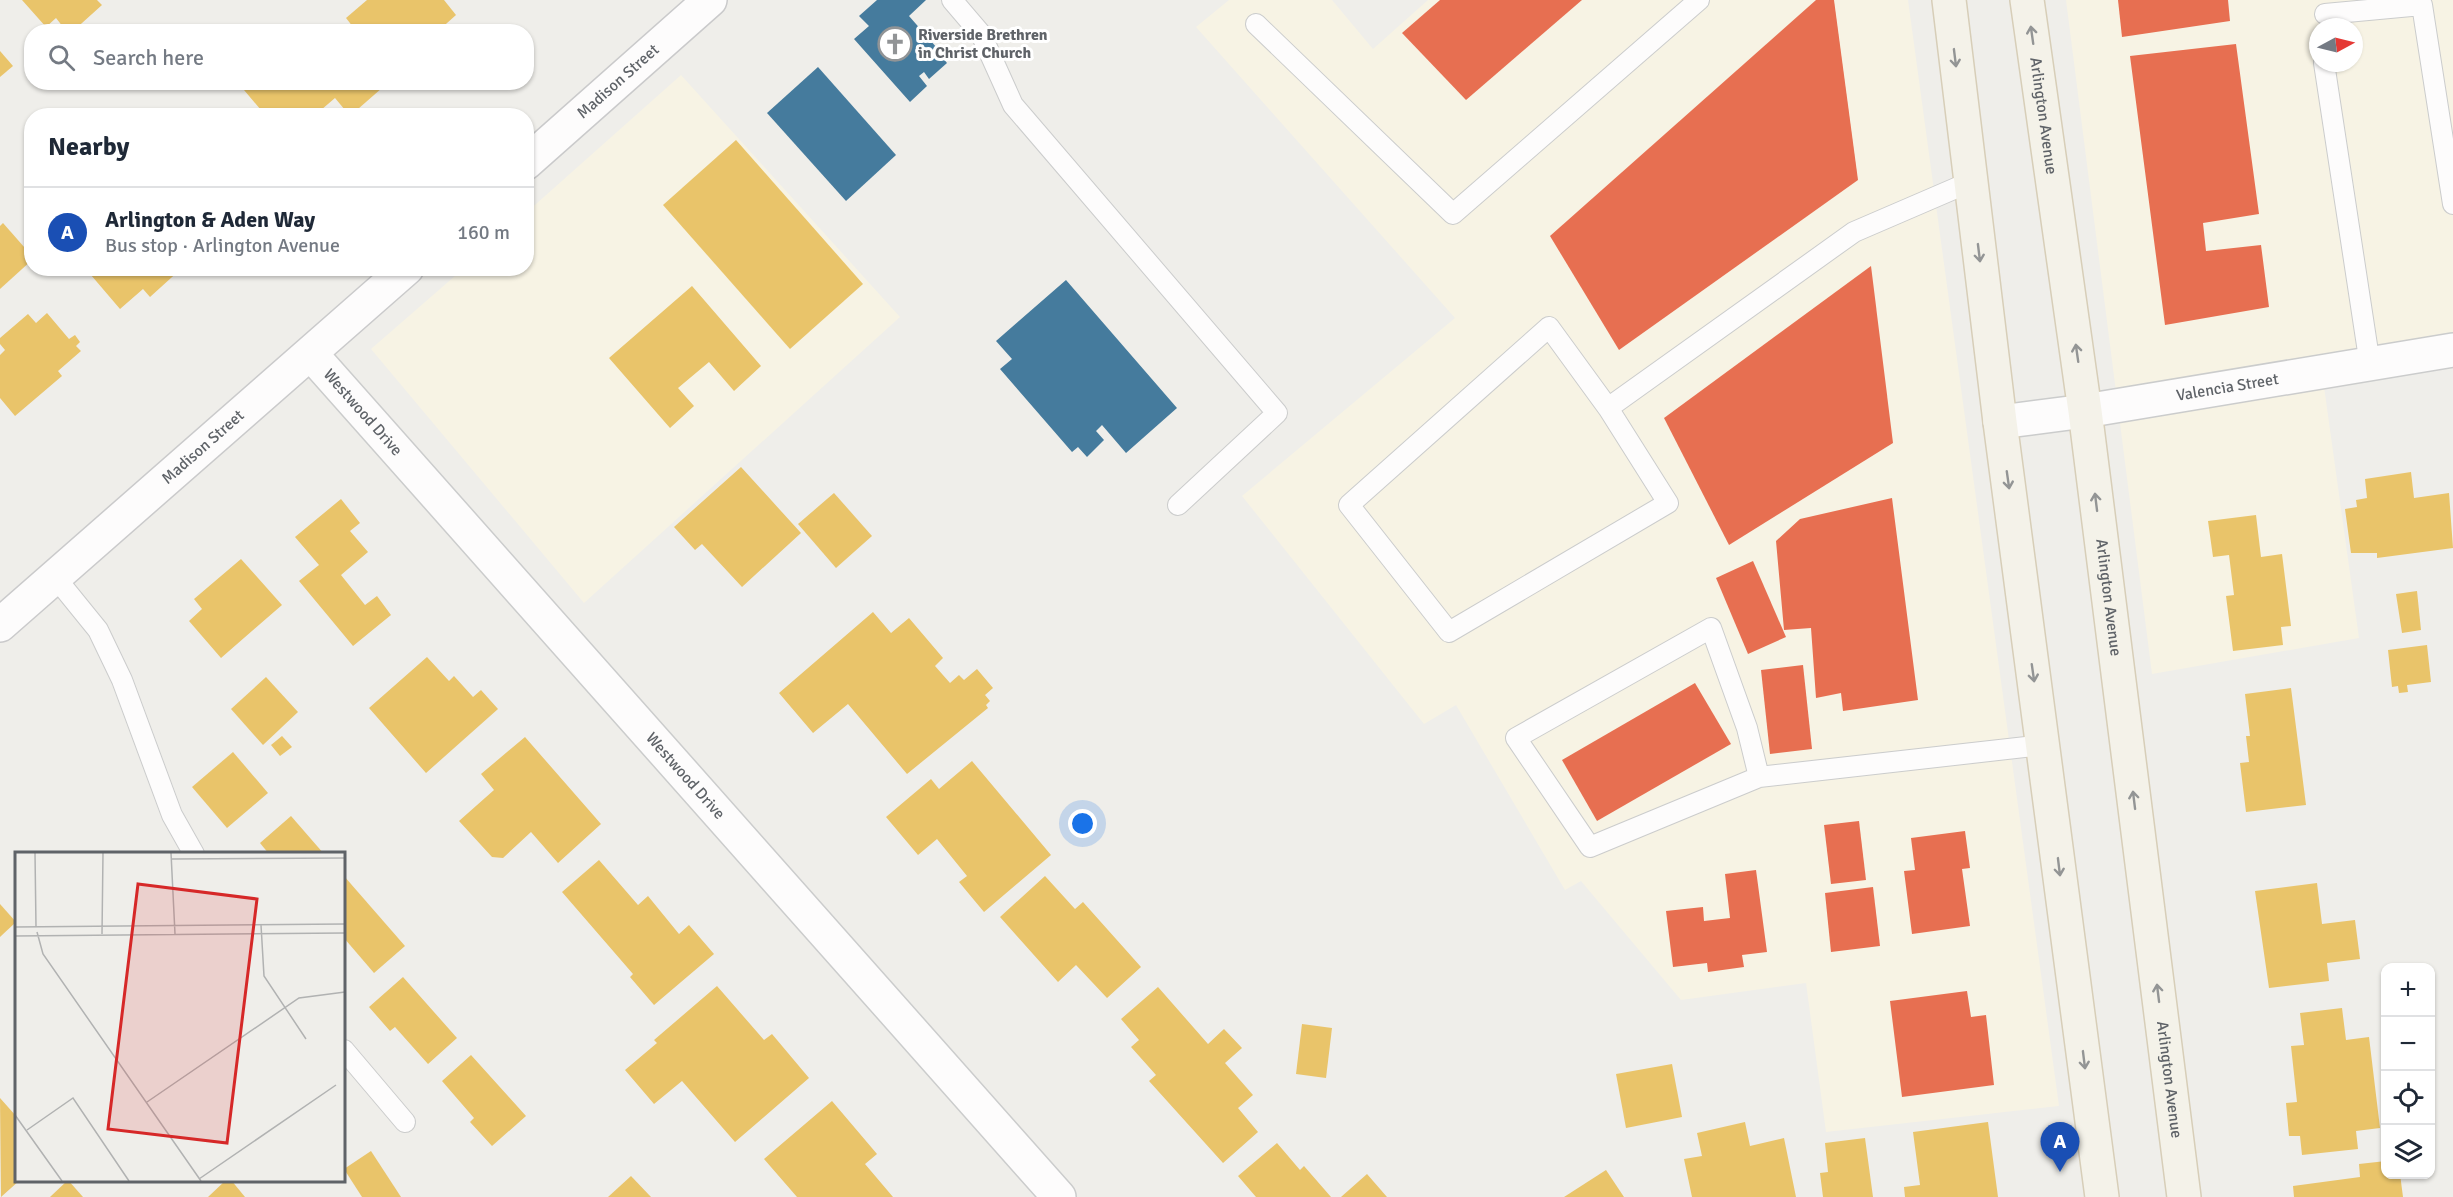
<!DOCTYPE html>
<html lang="en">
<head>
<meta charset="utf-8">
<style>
	:root { --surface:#fff; --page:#f2f2f3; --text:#1f2937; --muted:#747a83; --line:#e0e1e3; --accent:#919496 }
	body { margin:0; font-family:Signika,sans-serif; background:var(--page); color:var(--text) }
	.controls { position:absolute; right:18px; bottom:18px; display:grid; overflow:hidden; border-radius:12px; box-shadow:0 2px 4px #0004 }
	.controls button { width:54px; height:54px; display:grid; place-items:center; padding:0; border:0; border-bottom:2px solid var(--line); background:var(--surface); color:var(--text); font:30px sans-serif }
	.compass { position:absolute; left:2309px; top:18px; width:54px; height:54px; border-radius:50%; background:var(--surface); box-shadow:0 2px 4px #0004; rotate:83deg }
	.you { position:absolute; left:1083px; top:824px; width:21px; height:21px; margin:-15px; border:4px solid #fff; border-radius:50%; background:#1a73e8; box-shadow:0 0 0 9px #1a73e833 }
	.badge { display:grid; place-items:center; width:39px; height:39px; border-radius:50%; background:var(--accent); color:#fff; font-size:20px; font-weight:700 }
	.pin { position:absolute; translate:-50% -50px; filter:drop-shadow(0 2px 3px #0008) }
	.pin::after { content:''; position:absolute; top:32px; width:21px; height:18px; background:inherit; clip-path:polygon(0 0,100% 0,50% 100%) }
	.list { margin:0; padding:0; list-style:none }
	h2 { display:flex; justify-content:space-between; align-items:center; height:78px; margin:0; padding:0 24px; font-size:26px }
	h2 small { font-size:20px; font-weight:400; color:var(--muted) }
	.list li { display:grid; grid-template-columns:39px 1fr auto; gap:18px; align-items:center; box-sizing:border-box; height:90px; padding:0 24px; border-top:2px solid var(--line) }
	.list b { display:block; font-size:22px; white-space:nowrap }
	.list p { margin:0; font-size:20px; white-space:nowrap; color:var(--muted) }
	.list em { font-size:20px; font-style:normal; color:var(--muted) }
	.icon { flex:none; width:33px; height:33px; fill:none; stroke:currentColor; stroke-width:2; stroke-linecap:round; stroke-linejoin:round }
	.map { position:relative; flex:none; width:2453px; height:1197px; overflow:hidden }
	.search { position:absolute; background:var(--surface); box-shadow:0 2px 4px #0004; left:24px; top:24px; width:510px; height:66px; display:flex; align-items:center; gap:15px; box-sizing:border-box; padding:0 21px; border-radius:24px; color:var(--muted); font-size:22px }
	.panel { position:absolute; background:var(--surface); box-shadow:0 2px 4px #0004; left:24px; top:108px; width:510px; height:168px; border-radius:24px }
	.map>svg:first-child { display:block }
	.commercial { fill:#f7f3e4; fill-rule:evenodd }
	.homes { fill:#e9c46a }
	.shops { fill:#e76f51 }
	.public { fill:#457b9d }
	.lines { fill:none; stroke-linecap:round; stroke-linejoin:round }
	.service-casing { stroke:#cbcccc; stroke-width:22 }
	.minor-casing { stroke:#cbcccc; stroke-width:36 }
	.secondary-casing { stroke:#cacacb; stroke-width:36 }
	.primary-casing { stroke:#d7ceb8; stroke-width:36 }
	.service { stroke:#fdfcfc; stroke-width:20 }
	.minor { stroke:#fdfcfc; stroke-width:33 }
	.secondary { stroke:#fdfcfc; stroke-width:33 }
	.primary { stroke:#f4f2e9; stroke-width:33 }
	.oneway { stroke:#939595 }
	.labels { text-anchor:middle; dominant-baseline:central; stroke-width:6; stroke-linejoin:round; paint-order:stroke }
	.poi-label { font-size:16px; font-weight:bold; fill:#5f6368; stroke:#fff; text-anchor:start }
	.street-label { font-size:16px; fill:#5f6368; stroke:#fff }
	.inset-road { fill:none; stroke:#b1b2b2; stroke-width:1.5 }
	.view { fill:#d62828; fill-opacity:0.15; stroke:#d62828; stroke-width:3 }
	.inset-edge { fill:none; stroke:#5f6368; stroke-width:3 }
</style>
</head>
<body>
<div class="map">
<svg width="2453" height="1197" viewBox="0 0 2453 1197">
	<rect width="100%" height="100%" fill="#efeeea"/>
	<g class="commercial">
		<path d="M1229,0h103l41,49 55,-49h480l151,1106 -233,26 -20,-149 -125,17 -100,-119 -16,9 -109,-185 -32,19 -182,-228 213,-178 -259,-291z"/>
		<path d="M2066,0h387v339l-132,26 38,273 -207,36zM2318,27h36v36h-36z"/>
		<path d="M681,75l219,242 -316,286 -213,-254 92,-80 63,-1 1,-56z"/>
	</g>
	<g class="homes">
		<path d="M22,0h75l5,5 -30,27h-5l-11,-14 -10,9z"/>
		<path d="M367,0h77l12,15 -19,17h-80l-11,-14z"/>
		<path d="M0,51l13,15 -13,11z"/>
		<path d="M253,82h125l4,6 -32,28 -15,-18 -21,18h-48l-22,-26z"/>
		<path d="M736,140l127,144 -73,65 -127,-144z"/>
		<path d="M3,223l29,33v4l-32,29v-63z"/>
		<path d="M85,268h97l-32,29 -7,-8 -23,20z"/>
		<path d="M692,286l69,80 -27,25 -25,-29 -31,26 16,18 -24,22 -61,-70z"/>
		<path d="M47,313l22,26 6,-4 5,7 -4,4 5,5 -23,20 4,5 -47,40 -15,-18v-43l5,-5 -5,-6v-6l28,-24 8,9z"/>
		<path d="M741,467l60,66 -59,54 -40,-43 -7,6 -21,-23z"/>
		<path d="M2411,472l3,26 35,-5 4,55 -76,10v-5h-26l-6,-44 12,-2 -1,-7 11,-2 -2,-19z"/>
		<path d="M834,493l38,43 -36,32 -38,-44z"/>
		<path d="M341,499l19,24 -10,8 18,21 -27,23 24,30 12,-9 14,19 -38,31 -54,-65 20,-16 -24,-28z"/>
		<path d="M2256,515l5,42 21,-3 9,72 -10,1 2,18 -50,6 -7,-55 8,-1 -5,-40 -16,2 -5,-36z"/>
		<path d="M241,559l41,46 -61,53 -32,-37 13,-12 -8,-10z"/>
		<path d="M2417,591l4,39 -19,3 -6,-39z"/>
		<path d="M873,612l18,21 18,-15 34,40 -8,8 15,17 9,-8 5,5 13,-11 16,19 -8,7 5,6 -4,4 2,3 -81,66 -59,-70 -35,29 -34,-40z"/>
		<path d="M2427,645l4,37 -24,3 1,7 -9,1 -1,-7 -6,1 -4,-37z"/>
		<path d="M427,657l22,24 5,-5 19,21 8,-7 17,19 -72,64 -57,-65z"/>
		<path d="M266,677l32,35 -35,33 -32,-36z"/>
		<path d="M2291,688l15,117 -60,7 -6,-49 9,-1 -3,-26h4l-5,-42z"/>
		<path d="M282,736l10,11 -12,9 -9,-11z"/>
		<path d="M525,737l76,87 -43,39 -27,-31 -28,26 -11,-1 -33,-36 35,-31 -13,-16z"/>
		<path d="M233,752l35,41 -41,35 -35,-41z"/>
		<path d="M972,761l79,94 -67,57 -25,-30 8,-6 -30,-37 -19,16 -32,-38 45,-38 8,10z"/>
		<path d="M291,816l33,38h-55l-9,-11z"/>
		<path d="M599,860l39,45 10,-9 31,38 10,-9 25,29 -60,51 -24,-28 3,-3 -71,-82z"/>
		<path d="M344,876l61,70 -31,27 -30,-35z"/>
		<path d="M1045,876l30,33 8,-7 58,65 -34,31 -31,-33 -18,17 -58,-65z"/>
		<path d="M2317,883l5,41 33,-4 5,39 -33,4 2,18 -60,7 -14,-97z"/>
		<path d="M0,904l16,18 -16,15z"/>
		<path d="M403,977l54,61 -29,26 -33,-37 -5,4 -21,-24z"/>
		<path d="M717,986l47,54 8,-6 37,44 -74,64 -53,-61 -28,23 -29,-34 32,-27 -3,-3z"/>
		<path d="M1158,987l50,57 16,-15 18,19 -17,15 28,32 -15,13 20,24 -35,31 -74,-82 7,-6 -25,-28 8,-7 -18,-21z"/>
		<path d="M2342,1008l4,32 23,-3 11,91 -24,3 2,18 -56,6 -2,-19h-11l-3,-33 11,-1 -6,-56 13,-1 -4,-32z"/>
		<path d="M1302,1024l30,4 -6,50 -30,-4z"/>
		<path d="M471,1055l55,61 -34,30 -22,-24 4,-4 -32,-37z"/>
		<path d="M1672,1064l10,53 -56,11 -10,-54z"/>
		<path d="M0,1098l16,18v64h4l-19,17z"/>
		<path d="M832,1101l45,53 -12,10 28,33h-96l-33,-38z"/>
		<path d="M1745,1122l5,24 34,-8 12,59h-104l-8,-38 18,-3 -5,-23z"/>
		<path d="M1988,1122l10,75h-93l-1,-10 16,-2 -7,-53z"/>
		<path d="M1865,1138l8,59h-50l-3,-24 8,-1 -3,-29z"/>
		<path d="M1277,1143l23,27 4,-4 27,31h-75l-18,-21z"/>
		<path d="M371,1151l30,46h-39l-18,-28z"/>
		<path d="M2386,1161v13h14l3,23h-109l-1,-11 67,-9 -1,-13z"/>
		<path d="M1606,1170l18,27h-60z"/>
		<path d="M1367,1174l20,23h-46z"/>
		<path d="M631,1176l20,21h-43z"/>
		<path d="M68,1180l15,17h-33z"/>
		<path d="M226,1180h5l14,17h-37z"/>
	</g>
	<g class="shops">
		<path d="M1440,0h142l-116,100 -64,-67z"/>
		<path d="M1816,0h18l24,180 -239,170 -69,-114z"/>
		<path d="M2118,0h110l2,21 -108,16z"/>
		<path d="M2236,44l23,170 -56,9 3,28 55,-6 8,62 -104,18 -35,-269z"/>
		<path d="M1871,266l22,177 -164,102 -65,-127z"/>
		<path d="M1892,498l26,202 -75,11 -2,-18 -25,5 -5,-70 -27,2 -8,-89 24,-22z"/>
		<path d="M1753,561l33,76 -38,17 -32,-76z"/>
		<path d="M1803,665l9,84 -42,5 -9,-84z"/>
		<path d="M1695,683l36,61 -134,77 -35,-61z"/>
		<path d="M1859,821l7,59 -35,4 -7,-59z"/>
		<path d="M1965,831l5,37 -8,1 8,57 -58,8 -8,-63 11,-1 -4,-32z"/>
		<path d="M1756,870l11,82 -25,3 2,12 -36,5 -1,-9 -34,4 -7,-56 37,-4 1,14 26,-3 -5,-44z"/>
		<path d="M1873,887l7,59 -49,6 -6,-59z"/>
		<path d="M1967,991l4,26 15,-2 8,70 -92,12 -12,-96z"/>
	</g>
	<g class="public">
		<path d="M877,0h49l-17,16 35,40 -2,1 5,6 -18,16 -5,-7 -5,4 8,10 -17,16 -56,-63 15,-13 -10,-10z"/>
		<path d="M818,67l78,88 -50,46 -79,-88z"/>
		<path d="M1066,280l111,128 -51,45 -24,-28 -6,6 8,9 -17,17 -9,-10 -6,5 -72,-83 12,-10 -16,-18z"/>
	</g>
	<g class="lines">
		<g class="service-casing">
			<g id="service">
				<path d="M952,0l29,34 32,71 264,308 -99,92"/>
				<path d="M2325,14l97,-9 31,199"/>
				<path d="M1256,24l197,190 246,-214"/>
				<path d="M2324,63l46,302"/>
				<path d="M1608,408l-59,-81 -200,178 100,127 219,-129 -60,-95 246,-176 116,-50"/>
				<path d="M55,577l43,53 24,50 50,135 22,39"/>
				<path d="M1759,777l-12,-49 -36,-100 -195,110 74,109 169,-70 284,-32"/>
				<path d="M344,1050l61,72"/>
			</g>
		</g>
		<g class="minor-casing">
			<g id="minor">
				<path id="s1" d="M311,354l748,843"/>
				<path id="s2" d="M2000,422l85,-11 368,-61"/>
			</g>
		</g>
		<g class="secondary-casing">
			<g id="secondary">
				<path id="s3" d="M526,163l184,-163"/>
				<path id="s4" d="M0,625l407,-357"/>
			</g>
		</g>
		<g class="primary-casing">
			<g id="primary">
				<path d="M1949,0l51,422 102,775"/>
				<path id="s5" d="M2027,0l58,411 99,786"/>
			</g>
		</g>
		<use href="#service" class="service"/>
		<use href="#minor" class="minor"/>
		<use href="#secondary" class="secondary"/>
		<use href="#primary" class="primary"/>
	</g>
	<defs><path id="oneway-shaft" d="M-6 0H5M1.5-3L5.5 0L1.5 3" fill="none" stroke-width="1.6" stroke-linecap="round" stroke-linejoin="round" transform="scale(1.5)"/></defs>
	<g class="oneway">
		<use href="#oneway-shaft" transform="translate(2032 35) rotate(-98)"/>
		<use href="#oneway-shaft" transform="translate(1955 58) rotate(83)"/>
		<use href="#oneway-shaft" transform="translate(1979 253) rotate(83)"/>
		<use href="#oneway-shaft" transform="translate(2077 353) rotate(-98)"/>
		<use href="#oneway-shaft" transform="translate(2008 480) rotate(82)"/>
		<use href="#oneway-shaft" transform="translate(2096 502) rotate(-97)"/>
		<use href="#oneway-shaft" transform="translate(2033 673) rotate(82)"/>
		<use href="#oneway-shaft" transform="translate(2134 800) rotate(-97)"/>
		<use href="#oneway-shaft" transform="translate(2059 867) rotate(83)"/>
		<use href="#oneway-shaft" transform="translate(2158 993) rotate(-97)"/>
		<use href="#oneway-shaft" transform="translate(2084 1060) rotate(83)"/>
	</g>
	<defs>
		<g id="church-ring" transform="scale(1.725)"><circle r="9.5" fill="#fff" stroke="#919496" stroke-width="1.5"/><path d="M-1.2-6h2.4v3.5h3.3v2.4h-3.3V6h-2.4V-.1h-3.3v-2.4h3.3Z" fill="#919496"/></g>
	</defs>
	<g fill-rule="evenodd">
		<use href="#church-ring" x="895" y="44"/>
	</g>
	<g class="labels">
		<g class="poi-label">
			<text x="918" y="35">Riverside Brethren<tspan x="918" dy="18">in Christ Church</tspan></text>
		</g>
		<g class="street-label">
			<text stroke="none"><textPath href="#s3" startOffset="123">Madison Street</textPath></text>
			<text stroke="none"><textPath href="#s5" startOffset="117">Arlington Avenue</textPath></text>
			<text stroke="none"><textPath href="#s2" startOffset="230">Valencia Street</textPath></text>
			<text stroke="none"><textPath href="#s1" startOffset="78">Westwood Drive</textPath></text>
			<text stroke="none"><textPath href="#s4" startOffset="270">Madison Street</textPath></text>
			<text stroke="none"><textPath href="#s5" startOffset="603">Arlington Avenue</textPath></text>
			<text stroke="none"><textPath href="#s1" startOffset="564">Westwood Drive</textPath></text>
			<text stroke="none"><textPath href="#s5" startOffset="1089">Arlington Avenue</textPath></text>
		</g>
	</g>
	<g transform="translate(15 852)">
		<rect width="330" height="330" fill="#efeeea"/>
		<path class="inset-road" d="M20,1l1,74M156,1l4,81M157,7l173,-1M246,73l3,51 42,63M0,75l330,-3M22,80l6,22 158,227M87,82l1,-81M0,84l330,-3M132,250l152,-104 46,-6M0,263l47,66M12,278l46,-32 56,83M184,327l137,-94"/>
		<path class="view" d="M123,32l119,15 -30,244 -119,-14z"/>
		<rect width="330" height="330" class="inset-edge"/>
	</g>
</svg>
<div class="controls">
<button>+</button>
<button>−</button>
<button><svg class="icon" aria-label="locate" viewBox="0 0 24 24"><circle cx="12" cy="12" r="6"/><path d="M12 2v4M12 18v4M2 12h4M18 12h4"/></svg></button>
<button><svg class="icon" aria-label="layers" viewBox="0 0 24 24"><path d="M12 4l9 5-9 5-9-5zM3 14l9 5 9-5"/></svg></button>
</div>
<svg class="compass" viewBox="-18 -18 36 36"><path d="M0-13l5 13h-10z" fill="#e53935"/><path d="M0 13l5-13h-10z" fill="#747a83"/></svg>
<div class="you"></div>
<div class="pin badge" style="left:2060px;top:1172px;background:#1a4fb4">A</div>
<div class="search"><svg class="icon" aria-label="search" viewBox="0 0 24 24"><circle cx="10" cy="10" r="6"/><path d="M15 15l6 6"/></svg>Search here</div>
<section class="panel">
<h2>Nearby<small></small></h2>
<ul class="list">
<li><span class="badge" style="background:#1a4fb4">A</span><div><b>Arlington &amp; Aden Way</b><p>Bus stop · Arlington Avenue</p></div><em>160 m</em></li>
</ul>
</section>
</div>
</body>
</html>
